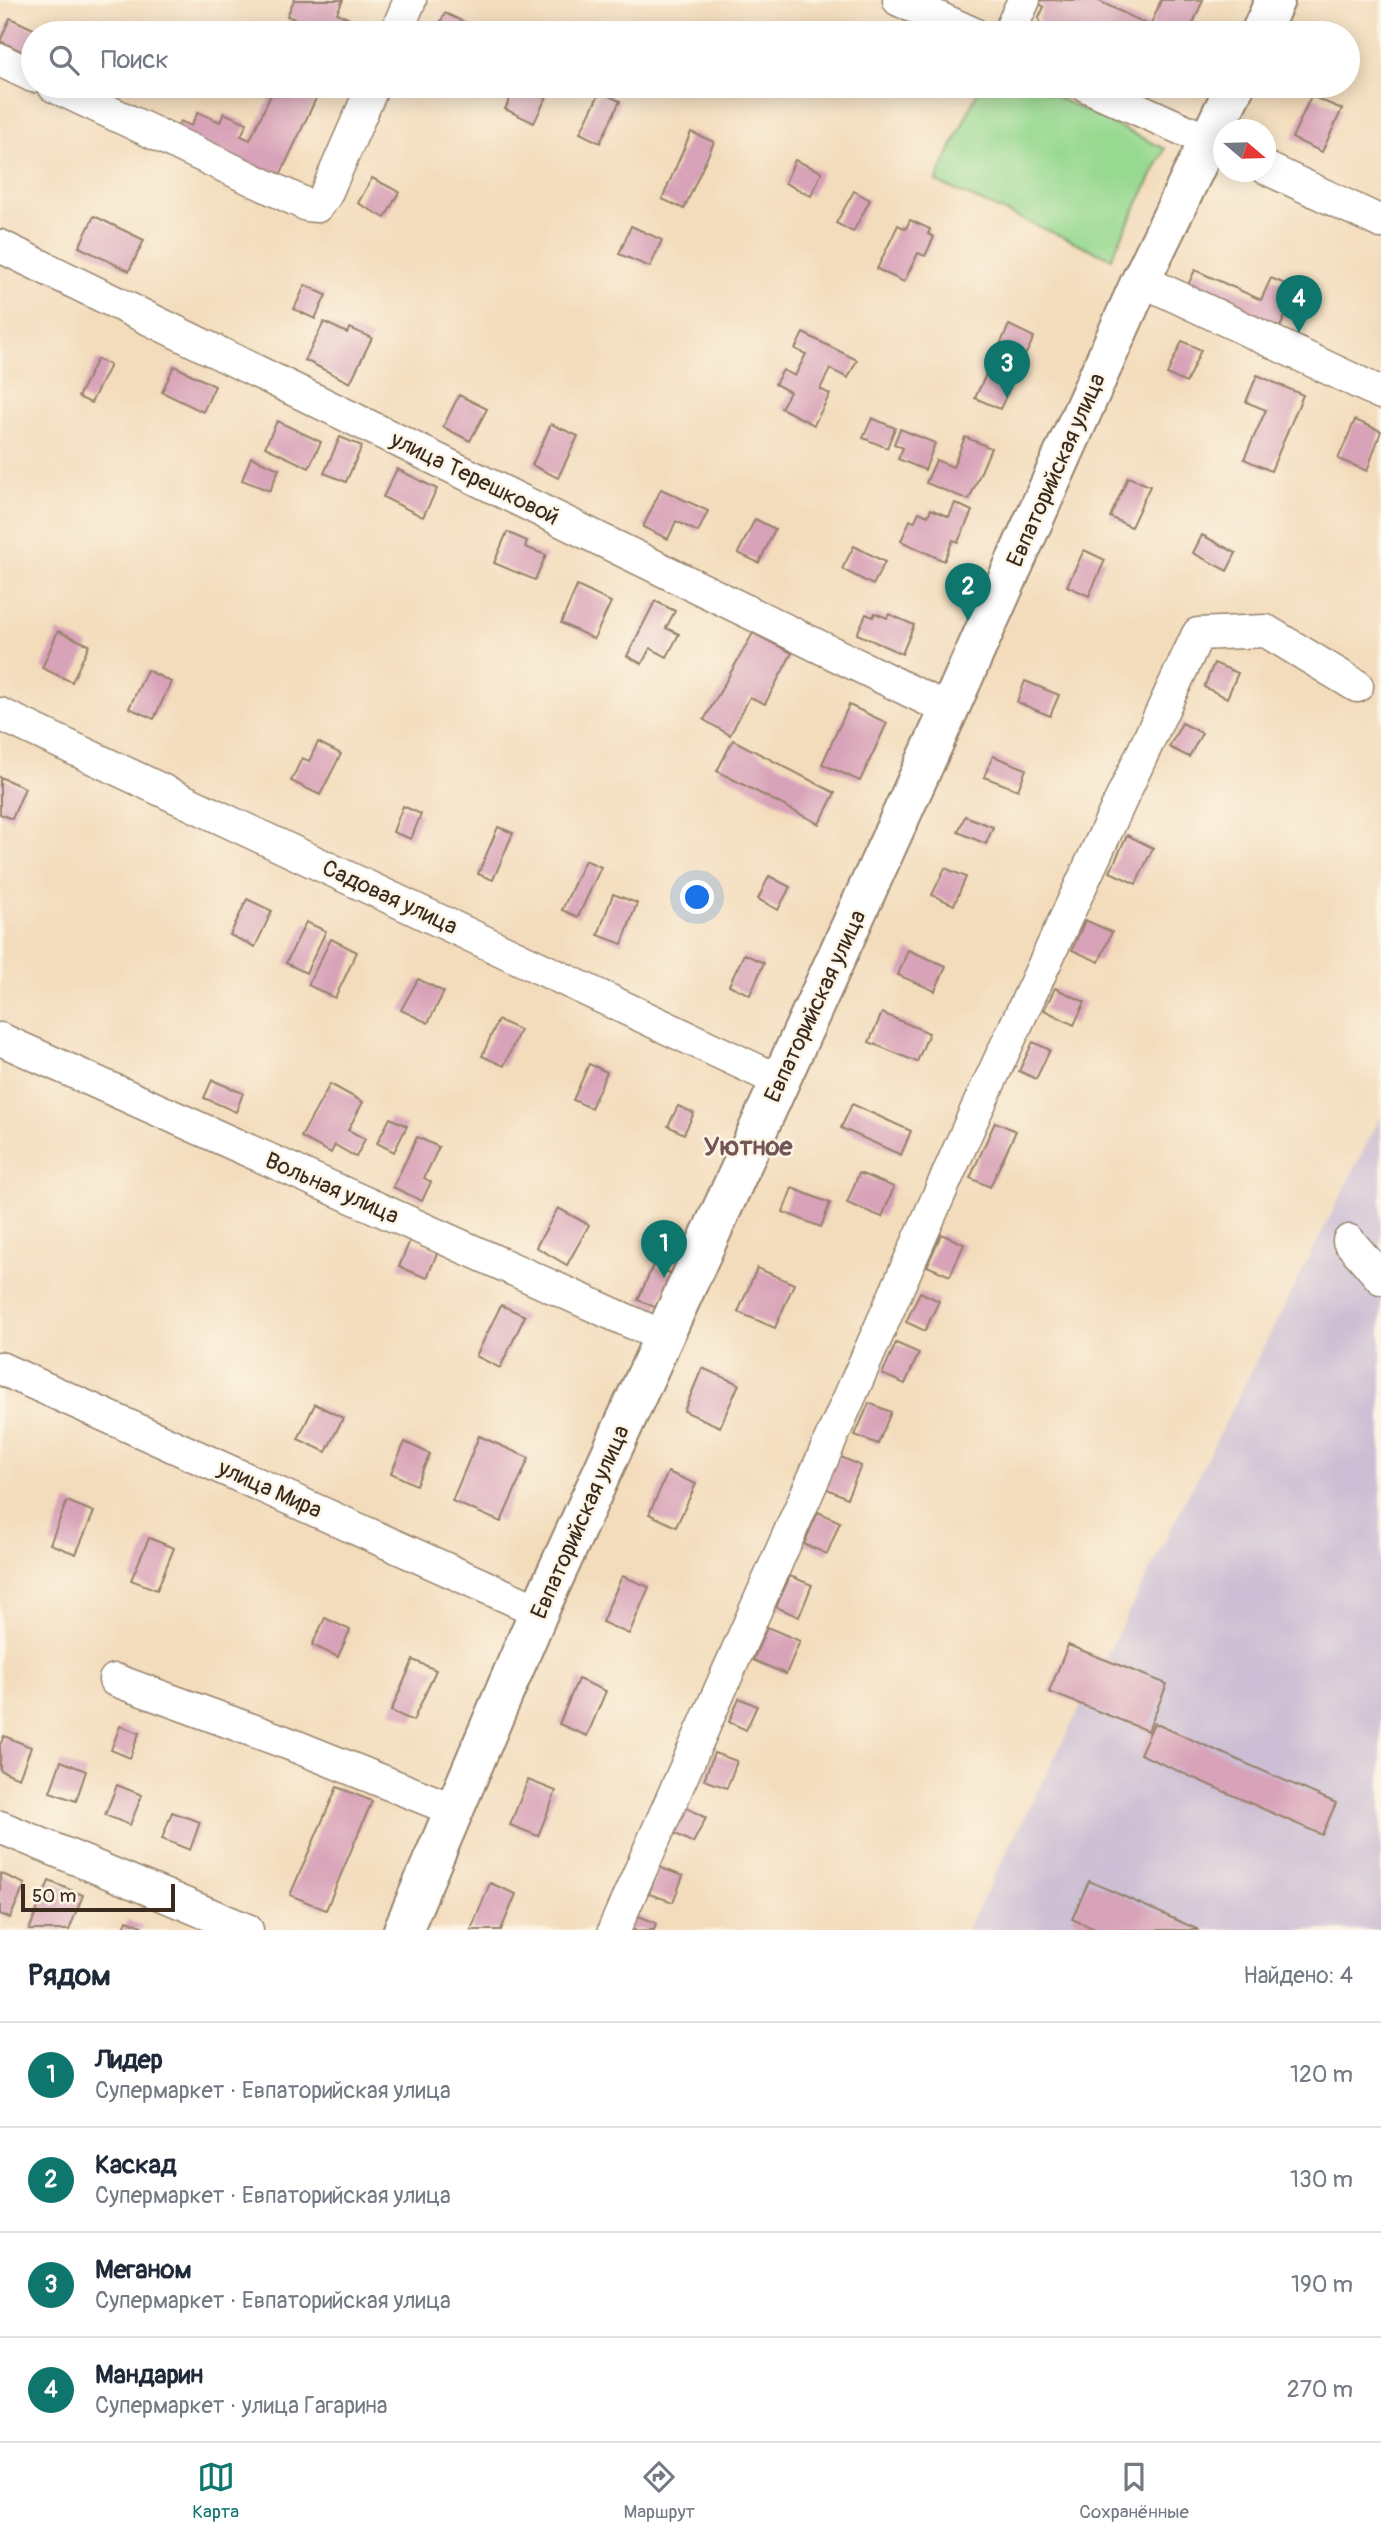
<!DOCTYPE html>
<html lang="ru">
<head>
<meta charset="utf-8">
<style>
	:root { --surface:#fff; --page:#f6f6f7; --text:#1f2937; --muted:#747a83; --line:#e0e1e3; --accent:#0f766e }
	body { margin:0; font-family:Pangolin,sans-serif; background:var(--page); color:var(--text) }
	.compass { position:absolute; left:1213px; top:119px; width:63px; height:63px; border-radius:50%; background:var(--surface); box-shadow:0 4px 18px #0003; rotate:109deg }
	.scale { position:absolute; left:21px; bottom:18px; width:154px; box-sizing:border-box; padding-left:7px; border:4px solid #3b2a1e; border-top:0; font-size:19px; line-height:24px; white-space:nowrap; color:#3b2a1e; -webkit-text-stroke:5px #fcf5e5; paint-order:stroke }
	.you { position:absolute; left:698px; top:898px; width:24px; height:24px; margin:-18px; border:5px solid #fff; border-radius:50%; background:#1a73e8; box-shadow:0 0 0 10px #1a73e833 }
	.badge { display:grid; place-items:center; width:46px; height:46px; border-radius:50%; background:var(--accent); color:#fff; font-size:23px; font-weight:700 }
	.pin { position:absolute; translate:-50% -58px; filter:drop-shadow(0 2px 4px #0008) }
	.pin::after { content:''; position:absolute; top:37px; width:24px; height:21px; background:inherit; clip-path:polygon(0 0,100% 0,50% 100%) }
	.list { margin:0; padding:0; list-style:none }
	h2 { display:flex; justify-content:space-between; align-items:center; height:91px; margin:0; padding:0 28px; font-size:30px }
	h2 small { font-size:23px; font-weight:400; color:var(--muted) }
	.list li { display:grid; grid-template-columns:46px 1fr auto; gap:21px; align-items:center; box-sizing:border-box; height:105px; padding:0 28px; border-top:2px solid var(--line) }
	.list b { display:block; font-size:26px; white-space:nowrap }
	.list p { margin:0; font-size:23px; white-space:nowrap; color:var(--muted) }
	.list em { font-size:23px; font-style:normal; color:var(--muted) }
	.icon { flex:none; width:38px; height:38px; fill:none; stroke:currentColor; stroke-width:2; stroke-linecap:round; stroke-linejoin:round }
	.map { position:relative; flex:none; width:1381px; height:1930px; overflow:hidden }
	.search { position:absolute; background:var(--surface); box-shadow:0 4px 18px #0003; left:21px; right:21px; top:21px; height:77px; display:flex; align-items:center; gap:18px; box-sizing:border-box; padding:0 24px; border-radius:38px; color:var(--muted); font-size:26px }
	.sheet { height:511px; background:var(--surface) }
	nav { display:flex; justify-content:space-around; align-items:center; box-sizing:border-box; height:98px; border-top:2px solid var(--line); background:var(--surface); font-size:19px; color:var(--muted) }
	nav a { display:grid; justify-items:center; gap:4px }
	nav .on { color:var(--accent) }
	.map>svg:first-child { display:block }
	.industrial { fill:#ccbed4 }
	.green { fill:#98d991; stroke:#6a8258; stroke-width:2 }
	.building { fill:#d8a2b8 }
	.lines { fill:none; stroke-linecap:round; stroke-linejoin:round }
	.minor-casing { stroke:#97836d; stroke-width:35 }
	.major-casing { stroke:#97836d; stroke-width:42 }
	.minor { stroke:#fff; stroke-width:32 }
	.major { stroke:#fff; stroke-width:38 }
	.labels { text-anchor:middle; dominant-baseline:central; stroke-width:5; stroke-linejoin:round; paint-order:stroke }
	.street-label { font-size:23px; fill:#3b2a1e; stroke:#fcf5e5 }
	.quarter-label { font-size:26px; font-weight:bold; fill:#725454; stroke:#fcf5e5 }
</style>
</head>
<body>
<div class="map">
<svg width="1381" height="1930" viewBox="0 0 1381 1930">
	<rect width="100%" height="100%" fill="#fcf5e5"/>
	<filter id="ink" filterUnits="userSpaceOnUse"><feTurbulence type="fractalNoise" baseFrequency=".0143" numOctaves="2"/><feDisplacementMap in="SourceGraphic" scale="14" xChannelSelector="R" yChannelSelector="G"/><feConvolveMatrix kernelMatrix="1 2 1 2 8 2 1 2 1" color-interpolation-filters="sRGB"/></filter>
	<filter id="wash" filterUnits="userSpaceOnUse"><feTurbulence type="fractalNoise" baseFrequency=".00686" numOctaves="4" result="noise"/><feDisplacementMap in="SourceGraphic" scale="28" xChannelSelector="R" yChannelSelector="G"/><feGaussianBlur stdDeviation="1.57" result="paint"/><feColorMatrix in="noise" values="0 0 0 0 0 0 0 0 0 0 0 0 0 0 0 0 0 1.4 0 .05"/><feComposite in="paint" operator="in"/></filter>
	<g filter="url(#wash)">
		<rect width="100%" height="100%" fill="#f3dcbc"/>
		<path class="industrial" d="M1381,1116v814h-414z"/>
		<path class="green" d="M980,86h54l131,63 -54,109 -175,-76z"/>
		<g id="blocks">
			<g class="building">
				<path d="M294,0h49l-6,13 21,10 -5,10h-66l7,-14 -7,-3z"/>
				<path d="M1034,0h63l68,33h-124l-2,-16 5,-10z"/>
				<path d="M1161,0h42l-14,33h-18l-20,-9z"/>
				<path d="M445,13l27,13 -4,7h-33z"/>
				<path d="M10,18l32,15h-9v24l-33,-16z"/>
				<path d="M275,86h40l-2,3 6,3 -43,92 -103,-48 7,-15 11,5 7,-14 22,10 4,-9 23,10 -6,13 9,4z"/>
				<path d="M516,86h21l12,6 -15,31 -29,-14z"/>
				<path d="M600,92l20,9 -20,42 -20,-10z"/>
				<path d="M1311,96l31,13 -20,43 -30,-14z"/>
				<path d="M691,132l23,10 -30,67 -22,-10z"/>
				<path d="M795,160l27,12 -11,24 -26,-13z"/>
				<path d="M372,178l27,14 -14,26 -27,-15z"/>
				<path d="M854,191l16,9 -17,32 -17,-9z"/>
				<path d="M94,216l50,24 -15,31 -50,-24z"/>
				<path d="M910,220l20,9 -2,5 6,3 -9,19 -7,-3 -14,29 -27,-13 21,-44 8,4z"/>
				<path d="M631,226l31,14 -12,27 -31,-13z"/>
				<path d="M1195,270l66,30 10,-22 26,11 -20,45 -93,-41z"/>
				<path d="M305,285l21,10 -11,24 -21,-10z"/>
				<path d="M324,322l23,11 3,-5 22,10 -22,45 -45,-23z"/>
				<path d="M1009,325l25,12 -34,72 -25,-11z"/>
				<path d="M803,333l54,27 -9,18 -18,-9 -10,20 10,5 -16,31 -33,-17 9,-16 -15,-8 8,-14 12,6 11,-22 -11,-5z"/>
				<path d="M1182,341l19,9 -15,33 -19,-9z"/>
				<path d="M97,359l13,6 -19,38 -13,-6z"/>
				<path d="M174,366l41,20 -12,26 -41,-20z"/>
				<path d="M1257,375l46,20 -32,76 -27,-12 22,-49 -20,-8z"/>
				<path d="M459,395l28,14 -17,32 -27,-14z"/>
				<path d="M872,418l23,10 -8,20 -24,-10z"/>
				<path d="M1355,420l26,11 -14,40 -29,-12z"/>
				<path d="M277,421l44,21 -12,26 -44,-21z"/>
				<path d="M551,424l27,12 -20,42 -26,-13z"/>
				<path d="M900,429l35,14 -10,27 -27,-11 5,-11 -9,-4z"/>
				<path d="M340,437l22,9 -16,36 -22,-9z"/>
				<path d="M965,437l26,11 -22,52 -43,-17 10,-23 17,7z"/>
				<path d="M251,457l28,12 -9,22 -28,-11z"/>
				<path d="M397,469l40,20 -14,28 -40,-20z"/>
				<path d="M1128,477l22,9 -19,41 -21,-10z"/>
				<path d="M661,489l47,22 -10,21 -22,-11 -8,18 -25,-12z"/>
				<path d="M955,503l17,8 -14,31 -5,-2 -9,21 -43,-20 9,-21 4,2 5,-10 9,4 3,-7 18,8z"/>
				<path d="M755,519l20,10 -16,34 -21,-10z"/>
				<path d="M507,532l20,9 -2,6 21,8 -11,25 -41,-17z"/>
				<path d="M1202,535l34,18 -9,18 -34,-18z"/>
				<path d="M854,546l31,16 -12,23 -31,-16z"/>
				<path d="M1084,550l21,10 -16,36 -22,-10z"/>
				<path d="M577,586l34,16 -17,37 -33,-16z"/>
				<path d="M655,601l20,10 -9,17 13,6 -12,23 -17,-9 -8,16 -15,-8z"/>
				<path d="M875,613l12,5 2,-4 25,11 -12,29 -45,-20 9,-20 7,3z"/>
				<path d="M58,631l31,14 -17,37 -30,-14z"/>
				<path d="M753,633l39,20 -27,51 -15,-7 -20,38 -26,-15z"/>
				<path d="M1214,663l24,10 -11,25 -23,-11z"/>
				<path d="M147,670l24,12 -17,37 -25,-11z"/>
				<path d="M1025,681l34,14 -9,21 -33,-14z"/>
				<path d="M849,705l38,18 -27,58 -38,-17z"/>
				<path d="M1182,723l20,10 -13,24 -20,-10z"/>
				<path d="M733,740l102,53 -16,31 -102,-53z"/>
				<path d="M318,742l23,12 -21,41 -29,-14 11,-23 7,3z"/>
				<path d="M993,756l33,13 -8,21 -34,-13z"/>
				<path d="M0,777l25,11 -13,31 -12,-5z"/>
				<path d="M403,806l18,8 -10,25 -18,-7z"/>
				<path d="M965,816l28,11 -7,17 -28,-12z"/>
				<path d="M498,827l15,6 -20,47 -15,-6z"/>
				<path d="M1127,835l26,13 -17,36 -26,-12z"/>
				<path d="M585,860l16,7 -23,50 -16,-7z"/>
				<path d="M945,868l21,9 -12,28 -22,-10z"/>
				<path d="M769,876l21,11 -12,23 -20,-11z"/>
				<path d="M613,894l24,9 -15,41 -24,-9z"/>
				<path d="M247,899l25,12 -17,36 -25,-12z"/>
				<path d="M1085,920l27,12 -13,30 -27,-12z"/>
				<path d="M306,922l20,9 -20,42 -20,-10z"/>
				<path d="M331,939l26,13 -22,46 -27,-13z"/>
				<path d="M908,950l38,16 -11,25 -37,-16z"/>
				<path d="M744,954l20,9 -14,32 -21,-10z"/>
				<path d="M418,979l26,13 -16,31 -27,-13z"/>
				<path d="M1055,988l30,14 -11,23 -30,-15z"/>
				<path d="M882,1013l47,20 -12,29 -48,-20z"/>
				<path d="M498,1020l22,10 -16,36 -22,-10z"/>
				<path d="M1033,1042l17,8 -14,29 -17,-8z"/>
				<path d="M589,1064l18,8 -16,36 -18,-8z"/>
				<path d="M212,1080l31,13 -7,19 -32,-14z"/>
				<path d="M330,1084l33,18 -15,28 17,9 -9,18 -21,-12 -4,8 -30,-16z"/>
				<path d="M852,1104l59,27 -10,24 -60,-27z"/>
				<path d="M678,1106l16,7 -10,21 -16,-8z"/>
				<path d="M390,1118l17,8 -13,26 -17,-9z"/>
				<path d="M995,1122l21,9 -26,56 -20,-9z"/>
				<path d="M417,1137l22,10 -15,31 7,4 -9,19 -29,-14z"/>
				<path d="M859,1173l35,14 -12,30 -35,-14z"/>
				<path d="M792,1188l38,15 -9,24 -38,-15z"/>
				<path d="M558,1208l31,17 -22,40 -31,-18z"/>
				<path d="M669,1234l13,6 -10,22 -13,-6z"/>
				<path d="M941,1234l23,10 -14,32 -23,-10z"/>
				<path d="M410,1240l28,11 -11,27 -28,-11z"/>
				<path d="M653,1265l19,9 -15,34 -19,-8z"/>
				<path d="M757,1268l37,16 -19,44 -37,-16z"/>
				<path d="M920,1292l19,9 -14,30 -19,-9z"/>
				<path d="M501,1305l24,11 -25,52 -24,-12z"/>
				<path d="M896,1343l23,10 -14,31 -23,-10z"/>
				<path d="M702,1368l37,16 -19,43 -36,-16z"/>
				<path d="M869,1403l22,9 -13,32 -23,-9z"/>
				<path d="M315,1404l28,14 -17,34 -28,-13z"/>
				<path d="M479,1436l50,22 -28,64 -49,-21z"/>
				<path d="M405,1442l25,12 -14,31 -25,-12z"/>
				<path d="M839,1456l22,10 -14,32 -22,-10z"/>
				<path d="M668,1472l28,12 -20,43 -27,-13z"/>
				<path d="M67,1501l27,11 -18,42 -26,-10z"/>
				<path d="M818,1512l22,10 -13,32 -23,-10z"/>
				<path d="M149,1538l25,10 -17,42 -26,-10z"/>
				<path d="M622,1576l27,11 -20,47 -27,-12z"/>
				<path d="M790,1576l22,9 -13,32 -23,-10z"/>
				<path d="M325,1618l25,12 -12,27 -26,-12z"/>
				<path d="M767,1627l33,14 -14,33 -33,-14z"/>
				<path d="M1068,1645l99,39 -19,47 -99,-39z"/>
				<path d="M413,1660l23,10 -23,51 -22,-10z"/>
				<path d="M578,1679l28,12 -19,45 -28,-12z"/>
				<path d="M739,1698l18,8 -11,24 -17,-8z"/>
				<path d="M1154,1723l182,80 -14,32 -182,-81z"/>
				<path d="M120,1726l19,7 -9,25 -19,-8z"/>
				<path d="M4,1736l27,11 -12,31 -19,-8v-25z"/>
				<path d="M714,1753l23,8 -10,27 -23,-8z"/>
				<path d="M61,1761l25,10 -10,30 -26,-9z"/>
				<path d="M528,1780l28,11 -18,45 -28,-11z"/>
				<path d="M117,1785l25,10 -12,30 -25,-10z"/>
				<path d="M337,1787l35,14 -46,109 -36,-15z"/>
				<path d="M685,1807l21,11 -13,25 -21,-11z"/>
				<path d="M172,1812l28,10 -10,28 -28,-11z"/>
				<path d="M659,1867l24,9 -10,26 -24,-8z"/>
				<path d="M0,1873l25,11 -15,34 -10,-4z"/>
				<path d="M49,1881l34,14 -14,35h-40z"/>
				<path d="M1089,1881l110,49h-102l-25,-11z"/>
				<path d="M490,1883l26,11 -15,36h-30z"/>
				<path d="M631,1913l25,10 -2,7h-30z"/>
				<path d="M127,1920l15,6 -1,4h-18z"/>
			</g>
		</g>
	</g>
	<g filter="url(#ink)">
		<use href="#blocks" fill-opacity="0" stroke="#97836d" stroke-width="2"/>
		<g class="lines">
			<g class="minor-casing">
				<g id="minor">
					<path d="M899,0l73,33"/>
					<path d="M396,33l14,-33"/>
					<path d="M1009,33l15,-33"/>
					<path d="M0,60l33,16"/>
					<path d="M54,86l253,119 10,1 8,-10 48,-110"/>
					<path d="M1087,86l137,62"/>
					<path d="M1266,168l115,54"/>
					<path d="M0,246l949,464"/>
					<path d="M1141,280l240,113"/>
					<path d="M0,714l780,367"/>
					<path d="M0,1039l664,298"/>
					<path d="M1349,1241l32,37"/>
					<path d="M0,1368l539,243"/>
					<path d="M115,1680l175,64 164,66"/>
					<path d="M0,1827l247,103"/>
					<path d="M614,1930l362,-819 222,-477 68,-3 91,55"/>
				</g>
			</g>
			<g class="major-casing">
				<g id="major">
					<path d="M1260,33l15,-33"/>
					<path d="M403,1930l136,-319 410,-901 192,-430 94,-194"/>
				</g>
			</g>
			<use href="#minor" class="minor"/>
			<use href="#major" class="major"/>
		</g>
	</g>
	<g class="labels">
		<g class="street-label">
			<text transform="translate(1056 470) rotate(-66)">Евпаторийская улица</text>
			<text transform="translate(475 478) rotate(26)">улица Терешковой</text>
			<text transform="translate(390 897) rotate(25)">Садовая улица</text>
			<text transform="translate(815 1006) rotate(-65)">Евпаторийская улица</text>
			<text transform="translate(332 1188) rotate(24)">Вольная улица</text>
			<text transform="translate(270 1489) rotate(24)">улица Мира</text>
			<text transform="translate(580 1522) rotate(-66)">Евпаторийская улица</text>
		</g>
		<g class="quarter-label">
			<text x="748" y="1147">Уютное</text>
		</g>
	</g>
</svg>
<svg class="compass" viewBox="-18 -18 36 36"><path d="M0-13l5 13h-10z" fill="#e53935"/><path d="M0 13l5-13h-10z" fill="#747a83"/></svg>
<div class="scale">50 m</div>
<div class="you"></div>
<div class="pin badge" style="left:664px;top:1278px">1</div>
<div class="pin badge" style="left:968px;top:621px">2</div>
<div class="pin badge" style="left:1007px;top:398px">3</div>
<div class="pin badge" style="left:1299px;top:333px">4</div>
<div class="search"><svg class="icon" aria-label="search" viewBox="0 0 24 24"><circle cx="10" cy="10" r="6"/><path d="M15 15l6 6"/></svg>Поиск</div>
</div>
<section class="sheet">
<h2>Рядом<small>Найдено: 4</small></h2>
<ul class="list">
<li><span class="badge">1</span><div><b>Лидер</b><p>Супермаркет · Евпаторийская улица</p></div><em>120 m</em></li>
<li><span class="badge">2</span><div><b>Каскад</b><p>Супермаркет · Евпаторийская улица</p></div><em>130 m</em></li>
<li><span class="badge">3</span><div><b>Меганом</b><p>Супермаркет · Евпаторийская улица</p></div><em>190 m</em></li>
<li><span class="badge">4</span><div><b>Мандарин</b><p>Супермаркет · улица Гагарина</p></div><em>270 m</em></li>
</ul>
</section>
<nav>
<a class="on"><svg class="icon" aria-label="map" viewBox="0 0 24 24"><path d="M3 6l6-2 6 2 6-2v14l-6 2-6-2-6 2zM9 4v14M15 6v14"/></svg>Карта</a>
<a><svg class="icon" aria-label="directions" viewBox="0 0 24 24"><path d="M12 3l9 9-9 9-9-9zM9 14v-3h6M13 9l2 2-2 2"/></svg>Маршрут</a>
<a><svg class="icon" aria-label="saved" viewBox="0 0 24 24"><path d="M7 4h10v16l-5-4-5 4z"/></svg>Сохранённые</a>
</nav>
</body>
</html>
